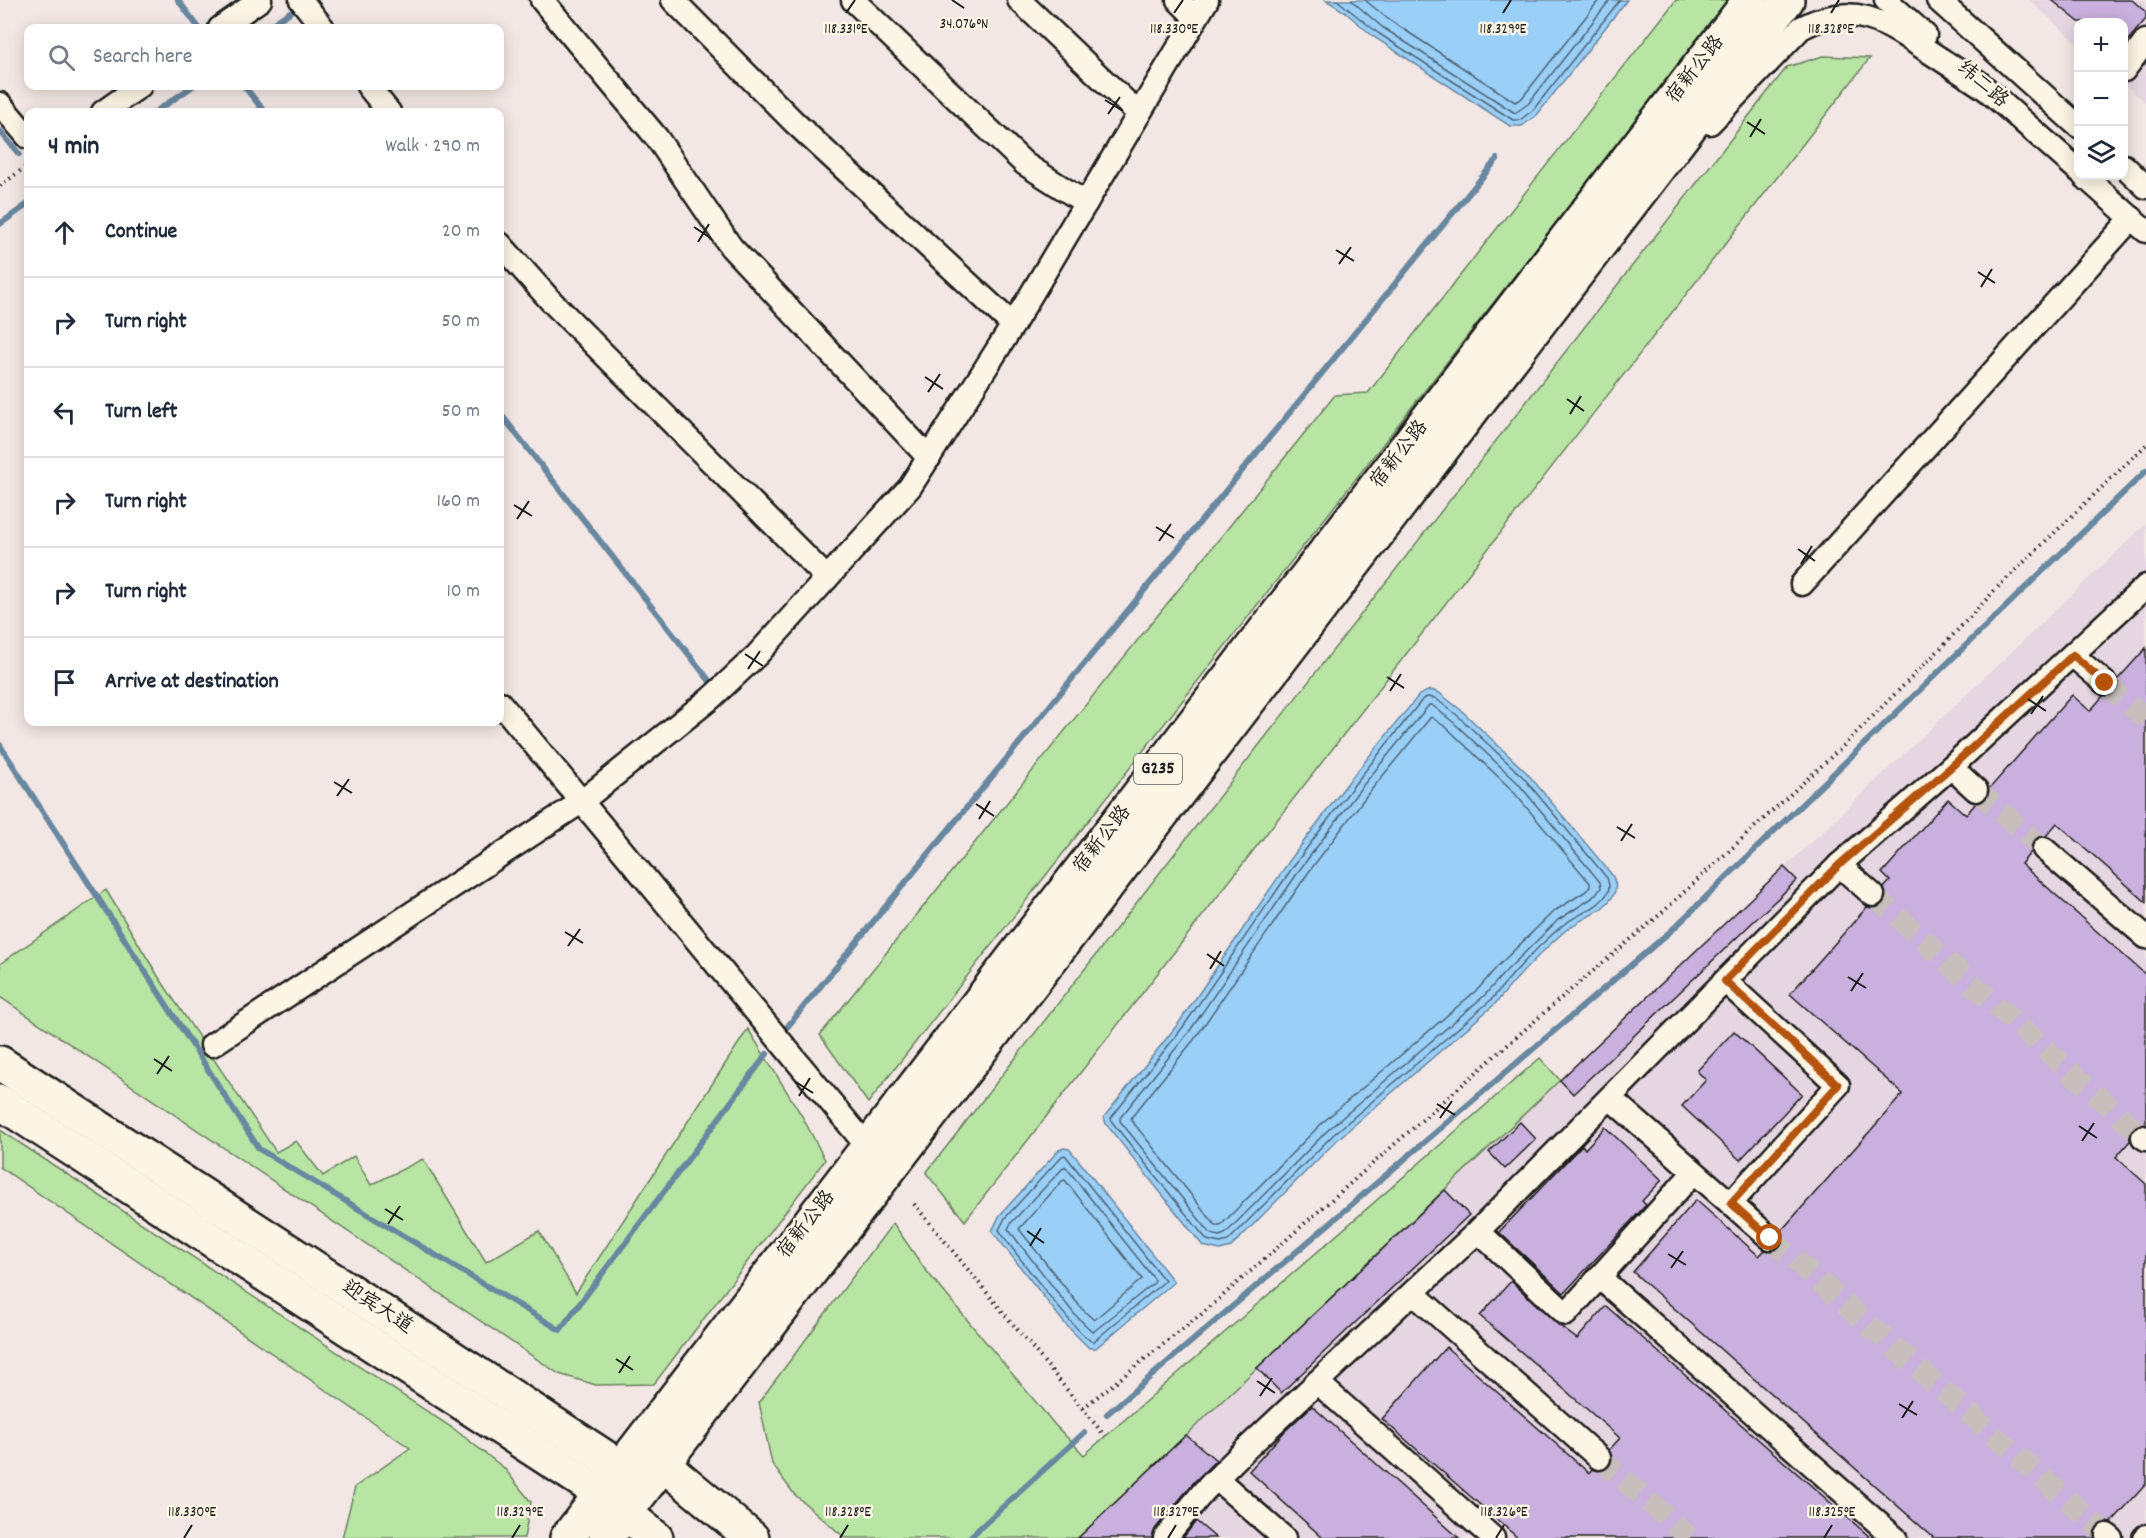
<!DOCTYPE html>
<html lang="en">
<head>
<meta charset="utf-8">
<style>
	:root { --surface:#fff; --page:#f2f2f3; --text:#1f2937; --muted:#747a83; --line:#e0e1e3 }
	body { margin:0; font-family:Dekko,"LXGW WenKai TC",sans-serif; background:var(--page); color:var(--text) }
	.controls { position:absolute; right:18px; top:18px; display:grid; overflow:hidden; border-radius:12px; box-shadow:0 3px 15px #0003 }
	.controls button { width:54px; height:54px; display:grid; place-items:center; padding:0; border:0; border-bottom:2px solid var(--line); background:var(--surface); color:var(--text); font:30px sans-serif }
	.stop { position:absolute; width:18px; height:18px; margin:-14px; border:4px solid #b45309; border-radius:50%; background:#fff }
	.stop.end { background:#b45309; border-color:#fff; box-shadow:0 2px 6px #0008 }
	.list { margin:0; padding:0; list-style:none }
	h2 { display:flex; justify-content:space-between; align-items:center; height:78px; margin:0; padding:0 24px; font-size:26px }
	h2 small { font-size:20px; font-weight:400; color:var(--muted) }
	.list li { display:grid; grid-template-columns:39px 1fr auto; gap:18px; align-items:center; box-sizing:border-box; height:90px; padding:0 24px; border-top:2px solid var(--line) }
	.list b { display:block; font-size:22px; white-space:nowrap }
	.list em { font-size:20px; font-style:normal; color:var(--muted) }
	.icon { flex:none; width:33px; height:33px; fill:none; stroke:currentColor; stroke-width:2; stroke-linecap:round; stroke-linejoin:round }
	.map { position:relative; flex:none; width:2146px; height:1538px; overflow:hidden }
	.search { position:absolute; background:var(--surface); box-shadow:0 3px 15px #0003; left:24px; top:24px; width:480px; height:66px; display:flex; align-items:center; gap:15px; box-sizing:border-box; padding:0 21px; border-radius:12px; color:var(--muted); font-size:22px }
	.panel { position:absolute; background:var(--surface); box-shadow:0 3px 15px #0003; left:24px; top:108px; width:480px; height:618px; border-radius:12px }
	.map>svg:first-child { display:block }
	.built { fill:#e6d6e2 }
	.green { fill:#b8e5a3; stroke:#6a8060; stroke-width:1.5 }
	.water { fill:#9acff8; stroke:#6887a0; stroke-width:1.5 }
	.lines { fill:none; stroke-linecap:round; stroke-linejoin:round }
	.shore { stroke:#4e6474; stroke-width:1.5 }
	.stream { stroke:#6887a0; stroke-width:6 }
	.building { fill:#c9b0de; stroke:#1c1c1c; stroke-width:1.5 }
	.minor-tunnel { stroke:#c7bebc; stroke-width:22; stroke-dasharray:22 11; stroke-linecap:butt }
	.minor-casing { stroke:#1c1c1c; stroke-width:27 }
	.highway-casing { stroke:#1c1c1c; stroke-width:38 }
	.path { stroke:#1c1c1c; stroke-width:4; stroke-dasharray:1.5 4.5; stroke-linecap:butt }
	.minor { stroke:#fcf5e5; stroke-width:22 }
	.highway { stroke:#fcf5e5; stroke-width:33 }
	.route { stroke:#b45309; stroke-width:8 }
	.ticks { fill:none; stroke:#1c1c1c; stroke-width:2 }
	.labels { text-anchor:middle; dominant-baseline:central; stroke-width:5; stroke-linejoin:round; paint-order:stroke }
	.shield { fill:#fcf5e5; stroke:#5f5d58; stroke-width:1.5 }
	.shield-label { font-size:18px; font-weight:bold; fill:#1c1c1c }
	.street-label { font-size:20px; fill:#1c1c1c; stroke:#fcf5e5 }
	.ticks-label { font-size:15px; text-anchor:middle; fill:#1c1c1c; stroke:#fcf5e5; stroke-width:5; stroke-linejoin:round; paint-order:stroke }
</style>
</head>
<body>
<div class="map">
<svg width="2146" height="1538" viewBox="0 0 2146 1538">
	<rect width="100%" height="100%" fill="#f2e7e4"/>
	<filter id="ink" filterUnits="userSpaceOnUse"><feTurbulence type="fractalNoise" baseFrequency=".0167" numOctaves="2"/><feDisplacementMap in="SourceGraphic" scale="12" xChannelSelector="R" yChannelSelector="G"/><feConvolveMatrix kernelMatrix="1 2 1 2 8 2 1 2 1" color-interpolation-filters="sRGB"/></filter>
	<g filter="url(#ink)">
		<g class="built">
			<path d="M2029,0h117v103l-22,-19v-62h-46v22z"/>
			<path d="M2146,524v1014h-1068l367,-348z"/>
		</g>
		<g class="green">
			<path d="M1676,0h54l-862,1103 -48,-68 515,-640 33,-2z"/>
			<path d="M1823,56l47,2 -905,1163 -39,-48 861,-1106z"/>
			<path d="M106,890l52,86 118,176 20,-11 27,35 31,-20 17,29 52,-26 63,103 53,-31 37,62 172,-264 54,87 23,44 -171,224 -58,1 -37,-11 -559,-377v-33z"/>
			<path d="M1540,1058l20,22 -482,458h-233l-51,-44 -22,-30 -13,-62 134,-179 31,45 131,157 29,30z"/>
			<path d="M0,1130l454,299 50,39 27,34 -7,36h-182l13,-51 55,-39 -410,-281z"/>
		</g>
		<g class="water">
			<path d="M1326,0h301l-90,115 -15,11h-12l-136,-89 -29,-25z"/>
			<path d="M1430,690l8,2 24,19 65,62 86,103c2,6 4,11 1,18 -9,18 -33,24 -48,36 -25,22 -50,48 -71,74l-157,135 -107,108 -11,3 -17,-4 -97,-122 -2,-7 74,-93 112,-164 59,-79 70,-86z"/>
			<path d="M1064,1148l5,1 7,8 98,125 -78,66h-7l-24,-24 -73,-93 8,-16 59,-65z"/>
		</g>
		<g class="lines">
			<g class="shore">
				<path d="M1337,0l41,33 135,87h7l13,-10 87,-110"/>
				<path d="M1351,0l31,27 133,86 13,-9 82,-104"/>
				<path d="M1365,0l23,19 127,83 7,-4 77,-98"/>
				<path d="M1427,697l8,1 23,18 65,61 84,101c2,5 3,9 1,14 -9,17 -31,22 -45,33 -26,22 -51,49 -72,75l-157,134 -106,107 -8,2 -13,-3 -95,-118 -1,-4 72,-91 112,-163 59,-79 68,-85z"/>
				<path d="M1429,705h3l21,17 64,60 83,100 1,6 -9,10 -34,22 -55,54 -18,21 -156,134 -104,105 -6,2 -8,-2 -91,-113v-3l69,-86 112,-164 59,-79z"/>
				<path d="M1431,717l16,11 64,61 79,94v4l-4,4 -33,21 -56,55 -18,21 -156,134 -103,104h-4l-84,-105 -1,-3 65,-81 112,-164 59,-78z"/>
				<path d="M1065,1155l100,126 -72,61c-14,-4 -82,-95 -94,-112l6,-12 57,-62z"/>
				<path d="M1065,1166l90,114 -1,3 -61,49 -18,-17 -67,-86 3,-6z"/>
				<path d="M1065,1180l77,99 -48,41 -12,-11 -63,-80 43,-48z"/>
			</g>
			<g class="stream">
				<path d="M178,0l21,28"/>
				<path d="M266,28l24,-16"/>
				<path d="M244,86l21,26"/>
				<path d="M155,112l38,-26"/>
				<path d="M0,131l19,23"/>
				<path d="M0,224l28,-20"/>
				<path d="M500,413l212,271"/>
				<path d="M0,745l259,404 301,181 207,-276"/>
				<path d="M788,1026l709,-867"/>
				<path d="M1107,1414l565,-484 474,-459"/>
				<path d="M969,1538l115,-105"/>
			</g>
		</g>
		<g class="building">
			<path d="M2052,0h80l14,12v7l-22,26v-23h-45z"/>
			<path d="M2146,648v254l-89,-79 -11,13 -12,4 -3,6v6l-10,12 125,111v148l-8,2 -6,4 -2,7v5l-14,16 30,27v300l-35,39 -9,-1 -5,4 -3,12h-160l-301,-266 63,-72 63,56 6,-6 9,1 6,-5 3,-6 -2,-9 122,-137 -113,-100 77,-87 10,1 6,-5 3,-6 -2,-9 6,-7 -8,-8 66,-74 18,16 10,-12 10,-4 3,-10 83,-94 18,16 13,-15h6l6,-4 3,-6v-7z"/>
			<path d="M1784,867l13,13 -224,214 -13,-14z"/>
			<path d="M1734,1031l68,63 -62,66 -58,-54 24,-26 -9,-9z"/>
			<path d="M1520,1122l16,17 -31,30 -16,-17z"/>
			<path d="M1605,1127l57,53 -20,21 4,4 -82,88 -65,-61 83,-87 3,4z"/>
			<path d="M1445,1190l24,25 -188,178 -24,-25z"/>
			<path d="M1511,1281l46,43 20,15 29,-33 265,232h-353l-136,-119 64,-72 143,126 3,-4 11,2 6,-4 3,-7 -3,-10 11,-12 -140,-122z"/>
			<path d="M1312,1406l147,132h-136l-74,-67 36,-40z"/>
			<path d="M1186,1435l30,25 -22,22 -39,47 -3,9h-74z"/>
			<path d="M1196,1521l20,17h-33z"/>
		</g>
		<g class="lines">
			<g class="minor-tunnel">
				<path d="M2105,683l41,36"/>
				<path d="M1976,790l68,59"/>
				<path d="M1873,895l270,242"/>
				<path d="M1770,1238l337,297"/>
				<path d="M1599,1458l91,80"/>
			</g>
			<g class="minor-casing">
				<g id="minor">
					<path d="M301,0l22,28"/>
					<path d="M542,0l115,138 74,109 198,211"/>
					<path d="M673,0l121,122 219,203"/>
					<path d="M853,0l172,164 61,39"/>
					<path d="M1019,0l120,114"/>
					<path d="M1178,0l18,18"/>
					<path d="M1886,0l39,35"/>
					<path d="M1938,0l140,126"/>
					<path d="M220,28l40,-28"/>
					<path d="M2124,70l22,-29"/>
					<path d="M1977,81l101,89"/>
					<path d="M368,86l21,26"/>
					<path d="M0,104l28,33"/>
					<path d="M103,112l37,-26"/>
					<path d="M1710,123l91,-95c51,-28 84,-6 127,23 20,13 39,25 58,38"/>
					<path d="M2124,166l22,21"/>
					<path d="M2084,176l62,55"/>
					<path d="M500,244l51,57 276,277"/>
					<path d="M1802,584l330,-366"/>
					<path d="M2072,655l33,28"/>
					<path d="M500,703l367,443"/>
					<path d="M1951,767l25,23"/>
					<path d="M2044,849l102,88"/>
					<path d="M1839,865l34,30"/>
					<path d="M1725,981l113,104 -107,118"/>
					<path d="M212,1045l369,-243 130,-104 46,-43 153,-168 103,-162 194,-325"/>
					<path d="M1610,1098l160,140"/>
					<path d="M2143,1137l3,2"/>
					<path d="M1478,1231l88,83 128,-142"/>
					<path d="M1599,1277l296,261"/>
					<path d="M1413,1293l186,165"/>
					<path d="M1317,1382l176,156"/>
					<path d="M1217,1479l67,59"/>
					<path d="M2107,1535l4,3"/>
					<path d="M1165,1538l39,-47 41,-41 233,-219 361,-366 112,-98 195,-181"/>
					<path d="M2144,1538l2,-2"/>
				</g>
			</g>
			<g class="highway-casing">
				<g id="highway">
					<path d="M0,1063l620,404 43,-3 89,74"/>
					<path d="M0,1102l602,392 54,44"/>
					<path d="M567,1538l1183,-1538"/>
					<path d="M606,1538l1181,-1538"/>
				</g>
			</g>
			<g class="path">
				<path d="M0,186l28,-21"/>
				<path d="M914,1204l191,232"/>
				<path d="M1083,1408l120,-95 351,-309 102,-86 187,-172 95,-95 60,-64 148,-142"/>
			</g>
			<use href="#minor" class="minor"/>
			<use href="#highway" class="highway"/>
		</g>
	</g>
	<g class="lines" filter="url(#ink)">
		<path class="route" d="M1770,1238l-39,-35 107,-118 -113,-104 114,-116 112,-98 122,-112 32,28"/>
	</g>
	<path class="ticks" d="M952,0l12,8M846,13l9,-13M1174,13l9,-13M1503,13l8,-13M1831,13l8,-13M1105,100l18,11M1108,114l12,-17M1747,122l18,12M1750,137l11,-18M694,227l18,12M698,242l11,-18M1336,250l18,11M1339,264l12,-17M1978,272l17,11M1981,287l11,-18M925,377l18,12M928,392l12,-18M1567,399l17,12M1570,414l11,-18M514,505l18,11M517,519l12,-18M1156,527l18,11M1159,541l12,-17M1798,549l17,12M1801,564l11,-18M745,654l18,12M748,669l12,-18M1387,677l17,11M1390,691l11,-17M2028,699l18,12M2031,714l12,-18M334,782l18,11M337,796l12,-17M976,804l18,12M979,819l11,-18M1617,827l18,11M1621,841l11,-17M565,932l18,11M568,946l12,-17M1207,954l17,12M1210,969l11,-18M1848,977l18,11M1851,991l12,-18M154,1059l18,12M157,1074l12,-18M796,1082l17,11M799,1096l11,-18M1437,1104l18,11M1440,1118l12,-17M2079,1126l18,12M2082,1141l12,-18M385,1209l18,11M388,1224l12,-18M1027,1231l17,12M1030,1246l11,-18M1668,1254l18,11M1671,1268l12,-17M616,1359l17,11M619,1373l11,-17M1257,1381l18,12M1260,1396l12,-18M1899,1404l18,11M1902,1418l11,-17M184,1538l8,-13M512,1538l8,-13M840,1538l8,-13M1168,1538l8,-13M1496,1538l8,-13M1824,1538l8,-13"/>
	<g class="labels">
		<rect class="shield" x="1134" y="754" width="48" height="30" rx="4.5"/>
		<g class="shield-label">
			<text x="1158" y="769">G235</text>
		</g>
		<g class="street-label">
			<text transform="translate(1696 70) rotate(-52)">宿新公路</text>
			<text transform="translate(1982 85) rotate(41)">纬二路</text>
			<text transform="translate(1400 455) rotate(-52)">宿新公路</text>
			<text transform="translate(1103 840) rotate(-52)">宿新公路</text>
			<text transform="translate(807 1225) rotate(-52)">宿新公路</text>
			<text transform="translate(377 1308) rotate(33)">迎宾大道</text>
		</g>
	</g>
	<g class="ticks-label">
		<text x="964" y="28">34.076°N</text>
		<text x="1503" y="33">118.329°E</text>
		<text x="846" y="33">118.331°E</text>
		<text x="1174" y="33">118.330°E</text>
		<text x="1831" y="33">118.328°E</text>
		<text x="192" y="1516">118.330°E</text>
		<text x="520" y="1516">118.329°E</text>
		<text x="848" y="1516">118.328°E</text>
		<text x="1176" y="1516">118.327°E</text>
		<text x="1504" y="1516">118.326°E</text>
		<text x="1832" y="1516">118.325°E</text>
	</g>
</svg>
<div class="controls">
<button>+</button>
<button>−</button>
<button><svg class="icon" aria-label="layers" viewBox="0 0 24 24"><path d="M12 4l9 5-9 5-9-5zM3 14l9 5 9-5"/></svg></button>
</div>
<div class="stop" style="left:1770px;top:1238px"></div>
<div class="stop end" style="left:2105px;top:683px"></div>
<div class="search"><svg class="icon" aria-label="search" viewBox="0 0 24 24"><circle cx="10" cy="10" r="6"/><path d="M15 15l6 6"/></svg>Search here</div>
<section class="panel">
<h2>4 min<small>Walk · 290 m</small></h2>
<ul class="list">
<li><svg class="icon" aria-label="ahead" viewBox="0 0 24 24"><path d="M12 20V5M6 11l6-6 6 6"/></svg><div><b>Continue</b></div><em>20 m</em></li>
<li><svg class="icon" aria-label="right" viewBox="0 0 24 24"><path d="M7 20v-9h11M14 6l5 5-5 5"/></svg><div><b>Turn right</b></div><em>50 m</em></li>
<li><svg class="icon" aria-label="left" viewBox="0 0 24 24"><path d="M17 20v-9H6M10 6l-5 5 5 5"/></svg><div><b>Turn left</b></div><em>50 m</em></li>
<li><svg class="icon" aria-label="right" viewBox="0 0 24 24"><path d="M7 20v-9h11M14 6l5 5-5 5"/></svg><div><b>Turn right</b></div><em>160 m</em></li>
<li><svg class="icon" aria-label="right" viewBox="0 0 24 24"><path d="M7 20v-9h11M14 6l5 5-5 5"/></svg><div><b>Turn right</b></div><em>10 m</em></li>
<li><svg class="icon" aria-label="arrive" viewBox="0 0 24 24"><path d="M6 21V4h12l-3 4 3 4H6"/></svg><div><b>Arrive at destination</b></div></li>
</ul>
</section>
</div>
</body>
</html>
